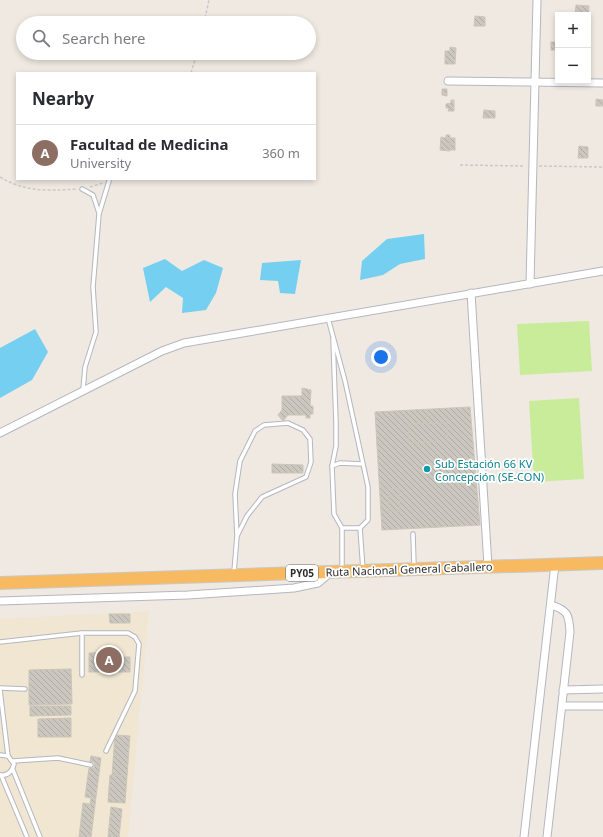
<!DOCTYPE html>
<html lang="en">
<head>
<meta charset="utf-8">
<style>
	:root { --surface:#fff; --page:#f2f2f3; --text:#2b2b33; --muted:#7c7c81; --line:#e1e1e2; --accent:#0b8043 }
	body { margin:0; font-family:"Noto Sans",sans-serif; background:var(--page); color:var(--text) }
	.controls { position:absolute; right:12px; top:12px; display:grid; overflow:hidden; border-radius:0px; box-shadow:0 2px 6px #0003 }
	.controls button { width:36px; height:36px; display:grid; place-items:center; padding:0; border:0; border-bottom:1px solid var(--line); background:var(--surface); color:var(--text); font:20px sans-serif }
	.you { position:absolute; left:381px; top:357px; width:14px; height:14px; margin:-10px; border:3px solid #fff; border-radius:50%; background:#1a73e8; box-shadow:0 0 0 6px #1a73e833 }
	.badge { display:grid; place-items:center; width:26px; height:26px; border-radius:50%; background:var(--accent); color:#fff; font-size:13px; font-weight:700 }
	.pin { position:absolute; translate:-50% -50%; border:2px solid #fff; box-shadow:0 1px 4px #0006 }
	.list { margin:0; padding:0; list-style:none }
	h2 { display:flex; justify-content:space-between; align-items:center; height:52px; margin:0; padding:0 16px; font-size:17px }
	h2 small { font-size:13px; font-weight:400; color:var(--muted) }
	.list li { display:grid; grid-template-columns:26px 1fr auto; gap:12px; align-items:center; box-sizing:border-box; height:56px; padding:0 16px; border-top:1px solid var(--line) }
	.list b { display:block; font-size:15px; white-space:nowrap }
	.list p { margin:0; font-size:13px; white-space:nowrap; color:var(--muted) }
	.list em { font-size:13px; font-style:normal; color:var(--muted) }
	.icon { flex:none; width:22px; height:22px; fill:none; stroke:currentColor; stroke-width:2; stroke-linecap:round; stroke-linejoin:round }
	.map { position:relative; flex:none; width:603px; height:837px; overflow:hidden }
	.search { position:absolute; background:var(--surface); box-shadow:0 2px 6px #0003; left:16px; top:16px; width:300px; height:44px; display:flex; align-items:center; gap:10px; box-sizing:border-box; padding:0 14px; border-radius:22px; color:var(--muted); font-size:15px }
	.panel { position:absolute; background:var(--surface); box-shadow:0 2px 6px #0003; left:16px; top:72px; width:300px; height:108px; border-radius:0px }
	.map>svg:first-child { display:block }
	.education { fill:#f0e6d1 }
	.pitch { fill:#c9ec9a }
	.water { fill:#75cff0 }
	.building { fill:url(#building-back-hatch); stroke:#cbc5ba }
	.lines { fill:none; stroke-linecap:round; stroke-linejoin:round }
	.service-casing { stroke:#b4b7c1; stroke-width:5.5 }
	.minor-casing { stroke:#b4b7c1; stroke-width:9 }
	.trunk-casing { stroke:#c9c9c9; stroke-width:14 }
	.path { stroke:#c9c9c9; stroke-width:1.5; stroke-dasharray:3 2; stroke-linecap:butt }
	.service { stroke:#fff; stroke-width:3.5 }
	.minor { stroke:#fff; stroke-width:7 }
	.trunk { stroke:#f8ba60; stroke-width:12 }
	.culture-dot { fill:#0f9aa8; stroke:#fff; stroke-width:1.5 }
	.labels { text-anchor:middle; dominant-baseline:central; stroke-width:3.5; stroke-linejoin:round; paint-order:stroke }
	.shield { fill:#fff; stroke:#6d6d6d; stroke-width:1 }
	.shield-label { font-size:10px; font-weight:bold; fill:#2e2e2e }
	.culture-label { font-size:11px; fill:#0d838f; stroke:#fff; text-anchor:start }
	.street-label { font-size:11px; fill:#2e2e2e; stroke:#fff }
</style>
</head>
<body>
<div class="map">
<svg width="603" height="837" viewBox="0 0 603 837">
	<defs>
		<pattern id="building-back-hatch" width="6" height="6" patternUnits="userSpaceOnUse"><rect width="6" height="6" fill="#cbc7bf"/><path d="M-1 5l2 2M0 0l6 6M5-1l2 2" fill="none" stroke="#afaba4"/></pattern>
	</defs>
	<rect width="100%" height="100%" fill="#efe9e1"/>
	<path class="education" d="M149,611l-21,226h-128v-218z"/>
	<g class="pitch">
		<path d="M589,321l3,50 -72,4 -3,-51z"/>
		<path d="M579,398l5,81 -50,3 -5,-81z"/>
	</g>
	<g class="water">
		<path d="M424,234l1,25 -25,5 -17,11 -23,5 2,-19 25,-22z"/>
		<path d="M165,259l17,12 22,-11 19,8 -7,25 -10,17 -24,3 1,-15 -17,-11 -16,15 -7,-34z"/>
		<path d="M301,260l-6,34 -15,-1 -2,-12 -18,-1 2,-17z"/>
		<path d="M35,329l13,23 -16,28 -32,18v-50z"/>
	</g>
	<g class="building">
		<path d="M576,5l13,1 -1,13v-4h-7v-3h-6z"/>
		<path d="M475,16l10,1v9h-11z"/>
		<rect x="551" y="42" width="7" height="8"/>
		<path d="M450,47l6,1 -1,16h-10v-13h5z"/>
		<path d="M442,89h5v7l-5,-1z"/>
		<path d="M596,99l7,1v6h-7z"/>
		<path d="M451,100h3v11h-6l1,-3h-3v-4l5,-1z"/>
		<path d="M484,110l11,1v7h-12z"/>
		<path d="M446,135h4v16l-10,-1 1,-13 5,1z"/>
		<rect x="450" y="138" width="5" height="12"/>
		<path d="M579,146l9,1v11h-10z"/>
		<path d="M302,388l9,2 -1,16h3v8h-3v4h-4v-3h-18l-5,6 -5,-6 4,-5v-14h20z"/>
		<path d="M470,407l10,118 -98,5 -7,-118z"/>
		<path d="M447,423l1,18 -39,2 -1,-19z"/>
		<path d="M272,464l31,1v8h-31z"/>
		<path d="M399,488l1,23 -11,1 -1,-23z"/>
		<path d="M109,614h21v9h-20z"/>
		<path d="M122,652v5h8v15h-20v-6h-11v6h-10v-19z"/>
		<path d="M71,669l1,35 -43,1v-35z"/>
		<path d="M30,706h41v9l-41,1z"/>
		<path d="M71,718v19h-33v-18z"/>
		<path d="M115,735l15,1 -3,40 -15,-1z"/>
		<path d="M91,756l10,2 -6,47 -5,-1 1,-6 -6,-1 4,-29h5l1,-6h-5z"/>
		<path d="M110,775l17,1 -2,27 -17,-1z"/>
		<path d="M83,803l12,2 -4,32h-12z"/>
		<path d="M111,807l11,2 -3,28h-11z"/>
	</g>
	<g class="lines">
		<g class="service-casing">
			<g id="service">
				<path d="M82,189l11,6 6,18"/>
				<path d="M328,318l17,63 23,106v33l-8,8 3,42"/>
				<path d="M333,339l3,83v24l-4,20 2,48 8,14v41"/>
				<path d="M83,390l2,-23 11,-35 -3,-45 6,-73 10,-33"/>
				<path d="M332,466l8,-3 22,1"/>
				<path d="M342,528h18"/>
				<path d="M413,534l1,32"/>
				<path d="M234,572l3,-36 10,-20 15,-19 44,-20 5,-15 -1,-23 -7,-9 -15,-7 -24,2 -9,6 -15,30 -5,33 2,42"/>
				<path d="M0,642l82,-9h46l7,4 4,7 -4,47 -29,60"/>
				<path d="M82,675v-42"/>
				<path d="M0,688l25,1"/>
				<path d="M0,690l8,66"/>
				<path d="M0,755l8,1 6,8c-2,8 -6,12 -14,11"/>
				<path d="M13,761l45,-3 33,7"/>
				<path d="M13,770l27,67"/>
				<path d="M1,775l26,62"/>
			</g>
		</g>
		<g class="minor-casing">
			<g id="minor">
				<path d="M448,81l155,2"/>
				<path d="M530,284l7,-284"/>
				<path d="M471,293l17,273"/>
				<path d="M0,433l162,-82 22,-8 419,-72"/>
				<path d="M0,601l188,-6 106,-7 24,-5 13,-11"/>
				<path d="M563,690l40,-1"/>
				<path d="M562,706h41"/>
				<path d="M524,837l31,-273"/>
				<path d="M547,837l23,-205c-1,-17 -2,-22 -19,-27"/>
			</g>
		</g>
		<g class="trunk-casing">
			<path id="trunk" d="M0,583l603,-20"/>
		</g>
		<g class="path">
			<path d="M204,23l5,-23"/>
			<path d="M191,73l6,-20"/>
			<path d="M460,165l65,1"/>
			<path d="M539,166l64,1"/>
			<path d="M0,177c25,15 48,14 76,12"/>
			<path d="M90,187l13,-4"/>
		</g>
		<use href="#service" class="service"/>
		<use href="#minor" class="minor"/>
		<use href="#trunk" class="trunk"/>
	</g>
	<circle class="culture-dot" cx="427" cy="469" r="4"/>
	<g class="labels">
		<rect class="shield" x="286" y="565" width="32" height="16" rx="3"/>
		<g class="shield-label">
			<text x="302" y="573">PY05</text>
		</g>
		<g class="culture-label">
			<text x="435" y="463">Sub Estación 66 KV<tspan x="435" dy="13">Concepción (SE-CON)</tspan></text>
		</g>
		<g class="street-label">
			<text transform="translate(409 569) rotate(-2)">Ruta Nacional General Caballero</text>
		</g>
	</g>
</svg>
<div class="controls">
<button>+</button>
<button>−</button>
</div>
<div class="you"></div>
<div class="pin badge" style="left:109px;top:660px;background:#8d6e63">A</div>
<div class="search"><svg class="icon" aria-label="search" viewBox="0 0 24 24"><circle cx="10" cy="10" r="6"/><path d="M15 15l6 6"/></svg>Search here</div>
<section class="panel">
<h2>Nearby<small></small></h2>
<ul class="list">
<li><span class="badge" style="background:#8d6e63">A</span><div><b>Facultad de Medicina</b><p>University</p></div><em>360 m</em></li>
</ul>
</section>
</div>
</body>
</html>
